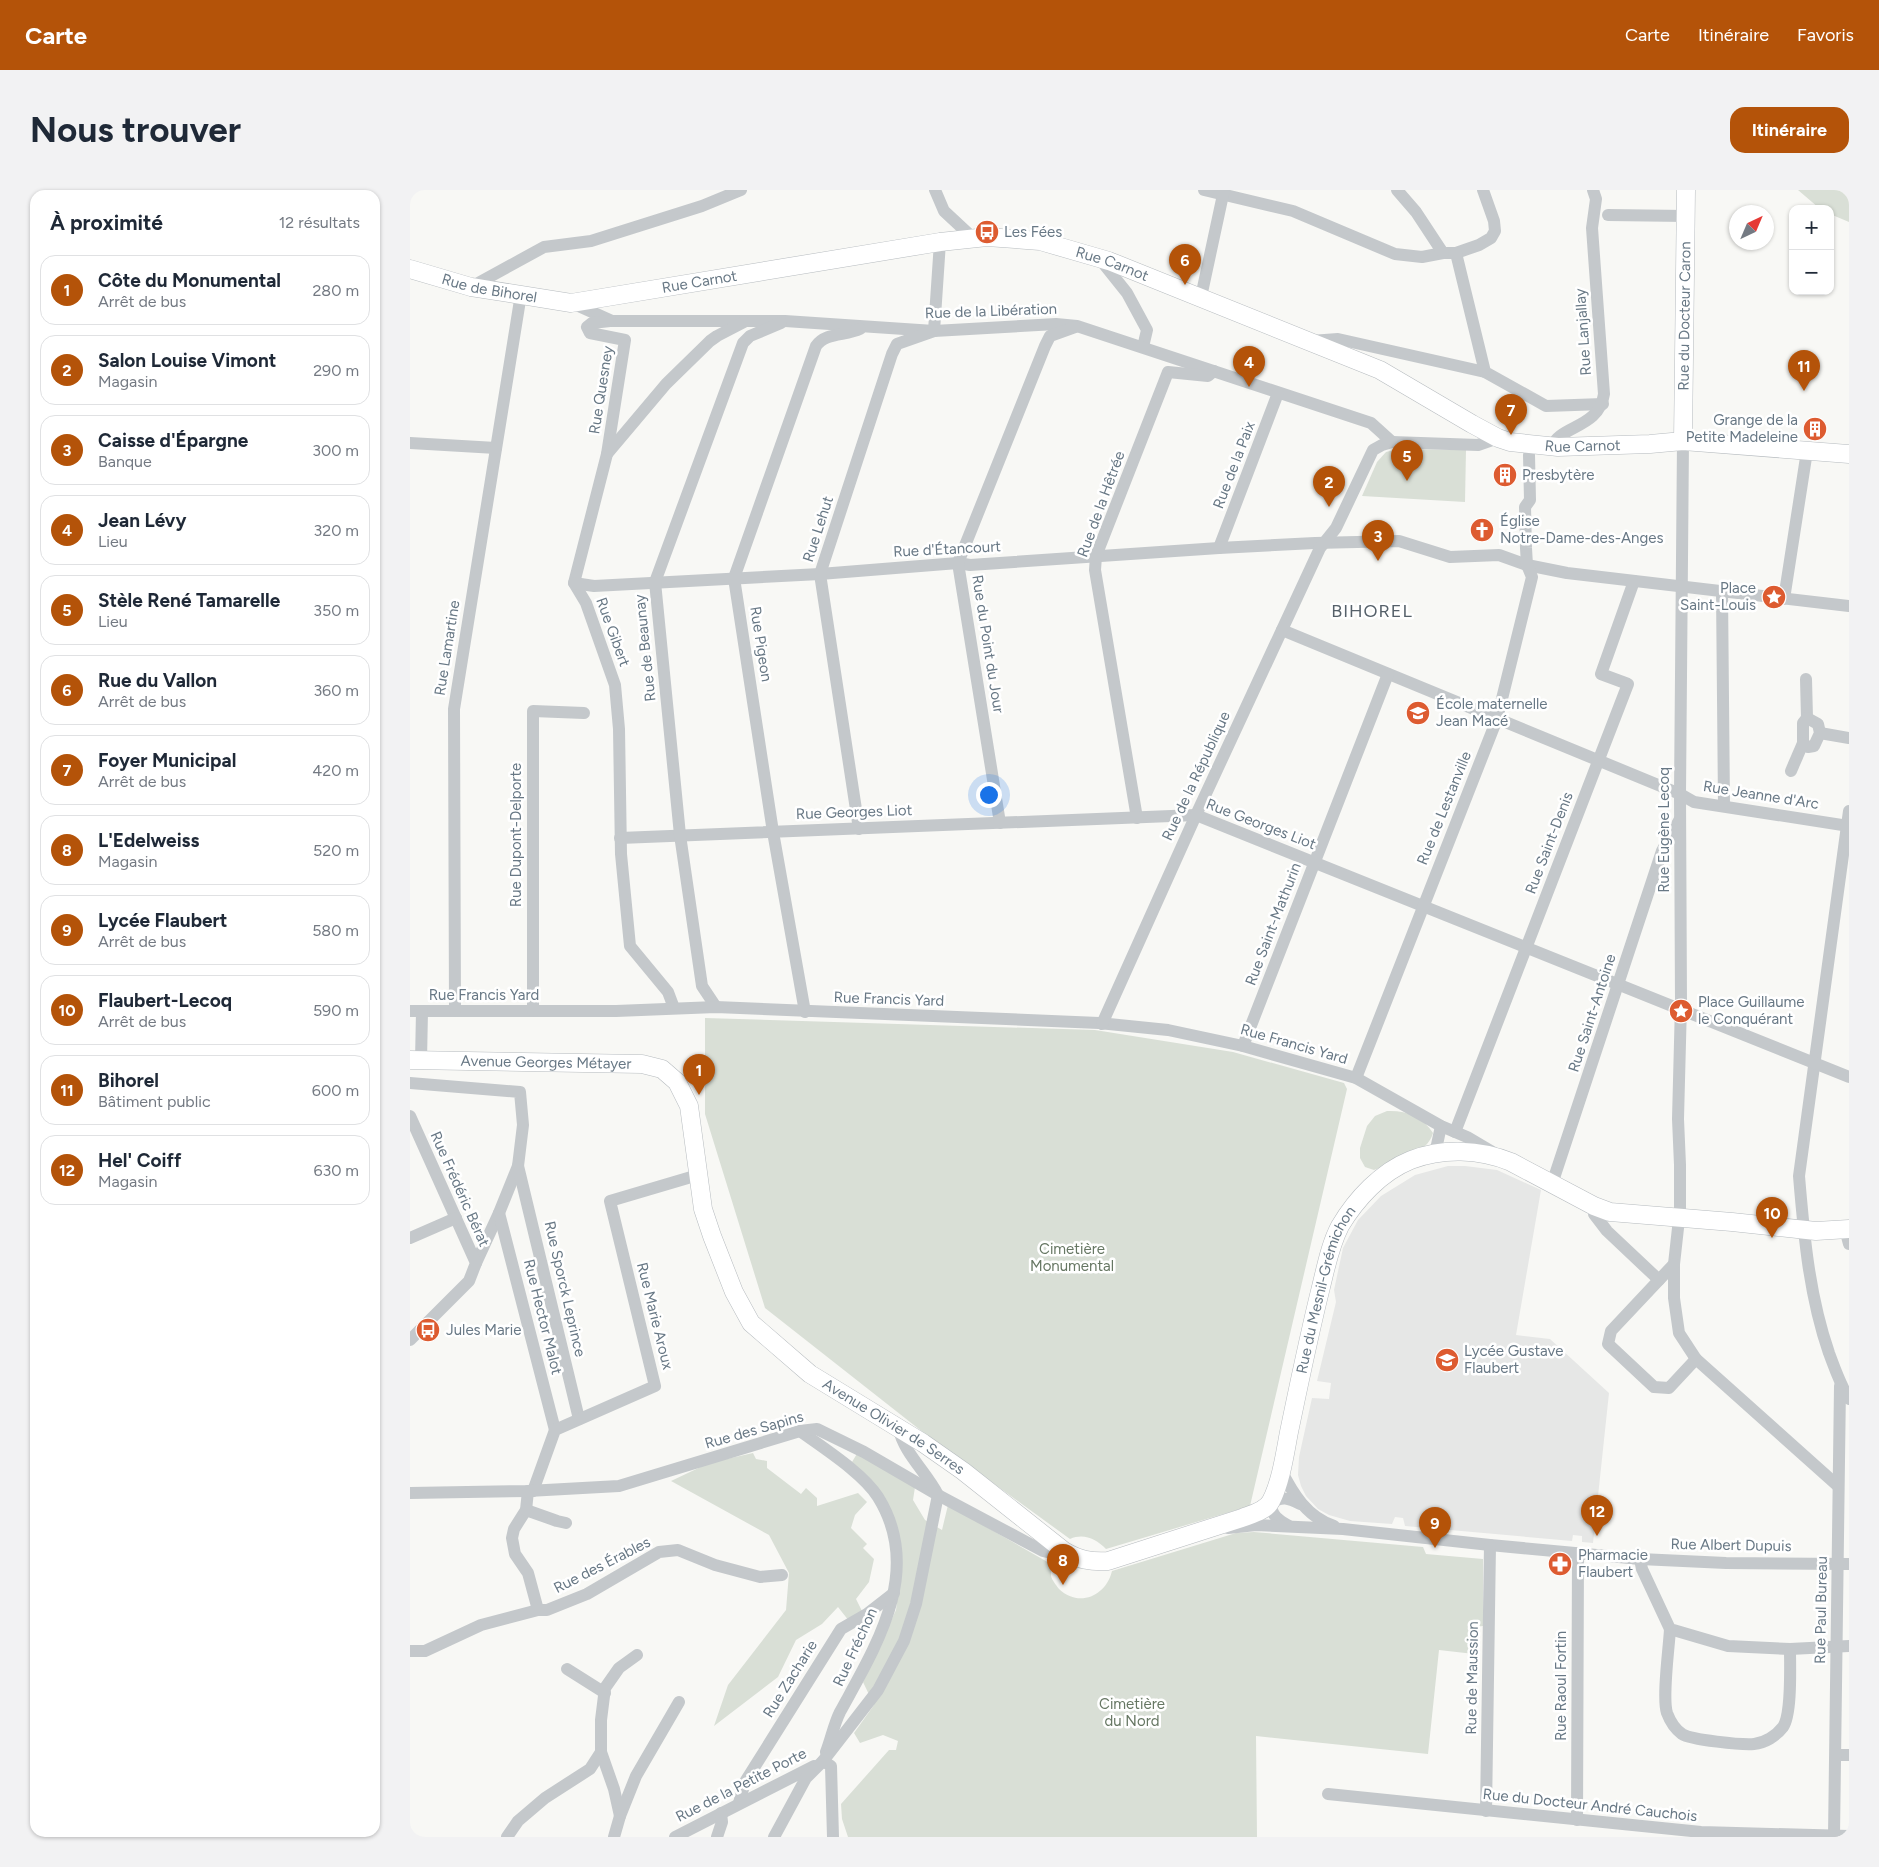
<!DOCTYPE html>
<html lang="fr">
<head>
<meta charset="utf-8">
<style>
	:root { --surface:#fff; --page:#f2f2f3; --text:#1f2937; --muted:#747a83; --line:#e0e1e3; --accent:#b45309 }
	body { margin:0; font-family:Figtree,sans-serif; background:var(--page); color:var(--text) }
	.controls { position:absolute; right:15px; top:15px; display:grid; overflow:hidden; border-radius:10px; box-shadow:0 1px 4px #0004 }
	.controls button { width:45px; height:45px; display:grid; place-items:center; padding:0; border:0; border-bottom:1px solid var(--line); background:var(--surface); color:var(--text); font:25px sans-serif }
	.compass { position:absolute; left:1319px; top:15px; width:45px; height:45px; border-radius:50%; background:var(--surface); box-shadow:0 1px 4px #0004; rotate:44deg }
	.you { position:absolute; left:578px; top:604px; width:18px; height:18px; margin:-12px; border:4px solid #fff; border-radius:50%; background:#1a73e8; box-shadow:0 0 0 8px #1a73e833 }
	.badge { display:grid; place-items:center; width:32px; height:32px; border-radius:50%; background:var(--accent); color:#fff; font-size:16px; font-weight:700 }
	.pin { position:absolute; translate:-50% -41px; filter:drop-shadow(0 1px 2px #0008) }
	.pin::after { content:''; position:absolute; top:26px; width:18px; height:15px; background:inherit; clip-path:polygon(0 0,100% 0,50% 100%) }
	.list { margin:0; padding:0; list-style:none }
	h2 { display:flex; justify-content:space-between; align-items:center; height:65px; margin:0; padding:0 20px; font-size:21px }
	h2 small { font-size:16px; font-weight:400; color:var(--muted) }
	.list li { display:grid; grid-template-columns:32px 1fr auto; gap:15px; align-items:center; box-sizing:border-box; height:70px; margin:0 10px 10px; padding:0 10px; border:1px solid var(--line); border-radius:15px }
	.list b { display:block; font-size:19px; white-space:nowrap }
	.list p { margin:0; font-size:16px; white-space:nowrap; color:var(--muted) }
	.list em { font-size:16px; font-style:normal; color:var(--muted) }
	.map { position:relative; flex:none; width:1439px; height:1647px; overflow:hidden; border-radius:15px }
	header { display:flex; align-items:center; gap:30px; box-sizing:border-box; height:70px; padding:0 25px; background:var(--accent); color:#fff }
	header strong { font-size:24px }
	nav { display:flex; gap:28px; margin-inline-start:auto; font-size:18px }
	.intro { display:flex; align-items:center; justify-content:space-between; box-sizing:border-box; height:120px; padding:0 30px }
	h1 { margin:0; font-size:35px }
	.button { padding:12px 22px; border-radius:15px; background:var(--accent); color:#fff; font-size:18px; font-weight:700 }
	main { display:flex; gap:30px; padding:0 30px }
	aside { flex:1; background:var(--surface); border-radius:15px; box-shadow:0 1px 4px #0004 }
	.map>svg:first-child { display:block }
	.built { fill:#e6e7e6 }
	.green { fill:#d9dfd6 }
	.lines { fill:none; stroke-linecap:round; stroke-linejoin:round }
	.secondary-casing { stroke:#b6bbbf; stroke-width:19 }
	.street { stroke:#c4c8cb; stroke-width:12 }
	.secondary { stroke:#fff; stroke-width:18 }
	.labels { text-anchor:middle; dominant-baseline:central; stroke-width:5; stroke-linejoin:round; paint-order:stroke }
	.poi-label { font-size:15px; fill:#687885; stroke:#fff; text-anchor:start }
	.street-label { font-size:15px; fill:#687885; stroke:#fff }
	.park-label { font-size:15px; fill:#667763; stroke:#fff }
	.quarter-label { font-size:18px; letter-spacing:1px; fill:#56616a; stroke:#fff }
</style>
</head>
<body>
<header>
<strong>Carte</strong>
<nav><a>Carte</a><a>Itinéraire</a><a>Favoris</a></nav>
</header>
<div class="intro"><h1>Nous trouver</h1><a class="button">Itinéraire</a></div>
<main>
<aside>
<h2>À proximité<small>12 résultats</small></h2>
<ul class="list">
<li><span class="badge">1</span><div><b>Côte du Monumental</b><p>Arrêt de bus</p></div><em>280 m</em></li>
<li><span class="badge">2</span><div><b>Salon Louise Vimont</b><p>Magasin</p></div><em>290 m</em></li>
<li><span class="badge">3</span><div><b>Caisse d'Épargne</b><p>Banque</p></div><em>300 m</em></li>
<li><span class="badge">4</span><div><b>Jean Lévy</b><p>Lieu</p></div><em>320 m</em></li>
<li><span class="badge">5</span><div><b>Stèle René Tamarelle</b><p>Lieu</p></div><em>350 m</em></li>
<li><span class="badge">6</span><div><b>Rue du Vallon</b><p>Arrêt de bus</p></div><em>360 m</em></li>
<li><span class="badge">7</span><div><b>Foyer Municipal</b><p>Arrêt de bus</p></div><em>420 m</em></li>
<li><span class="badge">8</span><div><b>L'Edelweiss</b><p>Magasin</p></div><em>520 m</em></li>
<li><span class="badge">9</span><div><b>Lycée Flaubert</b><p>Arrêt de bus</p></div><em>580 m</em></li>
<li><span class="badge">10</span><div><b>Flaubert-Lecoq</b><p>Arrêt de bus</p></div><em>590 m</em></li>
<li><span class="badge">11</span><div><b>Bihorel</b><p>Bâtiment public</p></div><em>600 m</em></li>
<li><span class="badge">12</span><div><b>Hel' Coiff</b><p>Magasin</p></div><em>630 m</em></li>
</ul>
</aside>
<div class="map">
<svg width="1439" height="1647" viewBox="0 0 1439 1647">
	<rect width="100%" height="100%" fill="#f8f8f5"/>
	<path class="built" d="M1038,976h17l32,4 44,20 -25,145 34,4 59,54 -16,150 -11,-1v-6l-9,-1 -1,6 -167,-15 -2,-8 -8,-1 -3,7 -42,-3 -21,-6 -11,-6 -12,-13 -5,-10 -3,-11 1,-18 13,-59 17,1 2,-16 -14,-2 19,-79 -2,-12 9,-42 15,-28 23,-24 34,-21z"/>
	<g class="green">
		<path d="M1388,0h51v32l-19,-8v-5l-11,-1z"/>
		<path d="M988,259l68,1 -1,52 -103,-6 15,-34 9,-10z"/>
		<path d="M295,828l390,12 138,22 111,31 3,6 -97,417 -144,43c-10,-10 -22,-16 -36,-10l-146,-106 -159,-125 -60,-194z"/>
		<path d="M977,921c19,-1 36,6 46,22 -5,21 -41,31 -59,37l-9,-3 -5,-9v-10l7,-22 8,-10z"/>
		<path d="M448,1262l57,35 -2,13 12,20 17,10 6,-25 103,59c0,4 0,8 0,12 1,4 5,9 8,13 20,19 47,7 53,-18l124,-38 18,-1 169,15 3,7 57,5v67l-9,1v27l-35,-4 -11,104 -172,-18 1,101h-409l-6,-18 -1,-15 48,-54h7l2,-9 -15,-6 -23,8 -6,-10 20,-28 -11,-23 33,-72 6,-49 -21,-66 -29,-33z"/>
		<path d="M343,1263l3,6 11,2v7l34,26 5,-6 11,10v8l41,-13 9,9 -12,13 -4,13 16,16 -4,4 11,11 -5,23 -13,17 7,14 -14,8 -11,-14 -16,17 -26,16 -18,37 -64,49 14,-41 58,-75 3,-37 -20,-38 -98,-54 38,-18z"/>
	</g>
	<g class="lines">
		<g class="secondary-casing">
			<g id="secondary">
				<path id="s1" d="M0,79l61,18 100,16 369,-61 47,-5 53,4 69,20 271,109 92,54 26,14 12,4 48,5 92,-3 33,-3 166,13"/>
				<path id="s2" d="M1273,251l3,-251"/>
				<path id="s3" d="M0,870l232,4 20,5 15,13 12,24 14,103 9,27 22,56 17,31 59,51 113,69 40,28 101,80c15,9 27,11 44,10l134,-43c10,-4 24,-7 29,-17 10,-19 14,-48 18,-69 10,-48 20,-97 32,-145 5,-20 9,-42 19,-61 16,-27 41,-54 71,-66 32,-12 68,-11 100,2l83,44 16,6 122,10 84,9 33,-2"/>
			</g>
		</g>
		<g class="street">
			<path d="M525,0l9,21 29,27"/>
			<path d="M794,0l89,21 102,43 27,3 21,-4h13l23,-8 12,-7 4,-7 -1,-10 -11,-31"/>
			<path d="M987,0l19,22 27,41"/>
			<path d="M1198,25l78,1"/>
			<path d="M1046,63l29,119 61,34 57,-2"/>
			<path d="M689,68l28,35 20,37 -4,17"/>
			<path d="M61,97l73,-40 47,-6 111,-35 39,-16"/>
			<path d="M791,107l23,-107"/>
			<path d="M162,113l40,18h173l149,10 122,-7 21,2 294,97 21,19"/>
			<path d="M200,131l-18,2 -5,4 3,6 35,7 -18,114 -33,129 12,20 29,82 4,44 2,125 9,92 38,46 6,16"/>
			<path d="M901,151l27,-2 147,33"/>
			<path d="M1273,251l-3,353 1,210 -3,115 2,46v45l-6,54v34l5,35 17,26 142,127"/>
			<path d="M0,253l86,5"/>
			<path d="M1142,257c7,-22 47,-18 52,-53l-12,-166 4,-29 -3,-9"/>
			<path d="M197,264l59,-70 44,-43 7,-5 27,-14"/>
			<path d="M809,358l59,-155"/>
			<path d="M164,393l20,3 226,-12 138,-11 12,2 249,-17 96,-5 84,-2 51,16 49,-2 28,10 40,8 282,33"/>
			<path d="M1312,401l2,214"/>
			<path d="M1374,409l23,-148"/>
			<path d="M872,440l398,164 14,8 155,24"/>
			<path d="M1396,489l1,39"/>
			<path d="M1397,528l11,6 2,9 -6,13 -6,1 -5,-4v-20z"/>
			<path d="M1410,543l29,5"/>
			<path d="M1381,581l12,-28"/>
			<path d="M1439,621l-50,365c5,60 10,119 30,177 6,16 11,31 20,46"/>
			<path d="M727,628l-42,-248 1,-14 72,-184 40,4 6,-5"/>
			<path d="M590,633l-42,-260 87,-217 5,-10 25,-9"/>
			<path d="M449,639l-39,-255 72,-220 5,-10 37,-13 6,-89"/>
			<path d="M210,648l576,-23 653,262"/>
			<path d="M306,817l-14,-21 -22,-151 -25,-253 88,-239 7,-7 31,-13"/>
			<path d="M0,821h206l100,-4 383,16 69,7 75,16 113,32 85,48 26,11 27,16"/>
			<path d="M45,821l-1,-302 67,-415"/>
			<path d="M123,821v-300l51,2"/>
			<path d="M395,822l-32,-180 -39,-254 82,-232c9,-14 30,-10 44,-17"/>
			<path d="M692,834l94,-209 124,-267 16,-20 37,-78 9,-5 10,-3 86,3 20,-7"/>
			<path d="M833,856l145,-372"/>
			<path d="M11,871l1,-50"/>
			<path d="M946,888l141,-359 35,-142 -5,-12 -1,-17 -1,-41 5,-7 -1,-45"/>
			<path d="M0,893l110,9 3,33 -5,41 -19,47 -23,50"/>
			<path d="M0,926l66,147 -7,18 -59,59"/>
			<path d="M1045,942l173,-448 -27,-10 33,-93"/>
			<path d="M1025,964l6,-28"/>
			<path d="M108,976l61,253"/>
			<path d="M1142,994l110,-333 18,-32"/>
			<path d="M1184,1016v8l13,17 52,49"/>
			<path d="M89,1023l56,217"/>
			<path d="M1435,1039l4,15"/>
			<path d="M0,1048l46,-20"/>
			<path d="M1264,1074l-63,67 -3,13 46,43 15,1 27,-29"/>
			<path d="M390,1241c23,17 63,42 78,66 46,74 -2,149 -38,215 -6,12 -9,27 -14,40"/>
			<path d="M871,1280c12,24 26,47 53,56"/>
			<path d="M118,1301l-2,19 -12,19 -2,9 3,16 13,19 10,37"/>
			<path d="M123,1301l22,-61 100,-44 -45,-185 88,-26"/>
			<path d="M0,1303l118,-2 91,-5 181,-55 17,-2 47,23 74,43 105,56 25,6"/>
			<path d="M116,1320l31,11 9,2"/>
			<path d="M879,1336c-11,-6 -17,-10 -19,-23 13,-7 18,-5 30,1"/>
			<path d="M818,1338l28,-3 87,4 147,16 150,14 86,4 123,1"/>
			<path d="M1230,1369l2,10 28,60 58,17 62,3 59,-3"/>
			<path d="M1260,1439c-1,19 -8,69 -3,84 3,8 8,16 15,21 9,6 60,11 72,10 11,-1 22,-8 29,-17 9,-13 7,-60 7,-78"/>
			<path d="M0,1461h15l56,-26 57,-15h9l40,-16 72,-42 19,-2 37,15 45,12 22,-2"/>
			<path d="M157,1479l38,24"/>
			<path d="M1426,1565h13"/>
			<path d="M413,1571l8,5 2,71"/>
			<path d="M918,1604l373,38 148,4"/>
			<path d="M329,1613l6,-21 96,-153 26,-15 27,-21"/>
			<path d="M1076,1621l4,-266"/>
			<path d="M210,1626l-6,-27 -13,-37v-32l4,-32 14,-20 18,-13"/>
			<path d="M1167,1630l1,-267"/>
			<path d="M1424,1646l6,-450"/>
			<path d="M97,1647l11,-16 27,-23 45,-29 11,-17"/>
			<path d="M204,1647l6,-21 16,-40 43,-74"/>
			<path d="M265,1647l139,-71"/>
			<path d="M307,1647l5,-15 -1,-9"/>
			<path d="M364,1647l32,-59 17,-17 55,-71 26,-49 12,-37 22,-109c-10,-21 -35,-43 -39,-66"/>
		</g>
		<use href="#secondary" class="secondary"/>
	</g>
	<defs>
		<g id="bus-disc" transform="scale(1.25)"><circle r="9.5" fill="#dd5b30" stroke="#fff"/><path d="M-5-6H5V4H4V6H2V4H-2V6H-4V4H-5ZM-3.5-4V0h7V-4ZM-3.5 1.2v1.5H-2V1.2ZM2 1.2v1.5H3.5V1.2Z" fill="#fff"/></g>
		<g id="building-disc" transform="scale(1.25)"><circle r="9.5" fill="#dd5b30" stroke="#fff"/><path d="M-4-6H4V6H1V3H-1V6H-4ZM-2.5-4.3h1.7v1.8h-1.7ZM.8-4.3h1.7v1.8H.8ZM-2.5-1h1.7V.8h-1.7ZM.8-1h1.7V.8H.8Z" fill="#fff"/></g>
		<g id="church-disc" transform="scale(1.25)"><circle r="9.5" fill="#dd5b30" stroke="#fff"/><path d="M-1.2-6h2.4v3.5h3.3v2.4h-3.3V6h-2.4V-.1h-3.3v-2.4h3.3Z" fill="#fff"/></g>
		<g id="sight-disc" transform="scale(1.25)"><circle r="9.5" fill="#dd5b30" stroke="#fff"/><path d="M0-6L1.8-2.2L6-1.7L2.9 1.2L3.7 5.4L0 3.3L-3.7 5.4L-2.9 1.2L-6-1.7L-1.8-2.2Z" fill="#fff"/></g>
		<g id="school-disc" transform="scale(1.25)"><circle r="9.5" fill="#dd5b30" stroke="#fff"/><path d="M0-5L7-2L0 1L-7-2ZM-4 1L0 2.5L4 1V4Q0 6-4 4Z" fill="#fff"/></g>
		<g id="pharmacy-disc" transform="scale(1.25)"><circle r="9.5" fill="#dd5b30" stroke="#fff"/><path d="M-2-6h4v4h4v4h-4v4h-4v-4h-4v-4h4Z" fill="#fff"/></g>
	</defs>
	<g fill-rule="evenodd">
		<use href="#bus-disc" x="577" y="42"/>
		<use href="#building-disc" x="1405" y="239"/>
		<use href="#building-disc" x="1095" y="285"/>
		<use href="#church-disc" x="1072" y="340"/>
		<use href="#sight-disc" x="1364" y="407"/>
		<use href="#school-disc" x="1008" y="523"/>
		<use href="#sight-disc" x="1271" y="821"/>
		<use href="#bus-disc" x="18" y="1140"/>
		<use href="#school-disc" x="1037" y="1170"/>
		<use href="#pharmacy-disc" x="1150" y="1374"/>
	</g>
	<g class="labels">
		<g class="poi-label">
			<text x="594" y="42">Les Fées</text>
			<text x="1388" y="230" text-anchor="end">Grange de la<tspan x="1388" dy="17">Petite Madeleine</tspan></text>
			<text x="1112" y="285">Presbytère</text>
			<text x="1090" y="331">Église<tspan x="1090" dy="17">Notre-Dame-des-Anges</tspan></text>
			<text x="1346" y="398" text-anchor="end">Place<tspan x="1346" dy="17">Saint-Louis</tspan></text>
			<text x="1026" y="514">École maternelle<tspan x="1026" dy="17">Jean Macé</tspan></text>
			<text x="1288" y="812">Place Guillaume<tspan x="1288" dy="17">le Conquérant</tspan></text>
			<text x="36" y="1140">Jules Marie</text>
			<text x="1054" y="1161">Lycée Gustave<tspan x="1054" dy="17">Flaubert</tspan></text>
			<text x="1168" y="1365">Pharmacie<tspan x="1168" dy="17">Flaubert</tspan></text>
		</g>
		<g class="street-label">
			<text stroke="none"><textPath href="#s1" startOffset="715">Rue Carnot</textPath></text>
			<text stroke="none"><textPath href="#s1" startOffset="295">Rue Carnot</textPath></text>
			<text stroke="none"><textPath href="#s1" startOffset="82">Rue de Bihorel</textPath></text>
			<text transform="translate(581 121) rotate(-2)">Rue de la Libération</text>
			<text stroke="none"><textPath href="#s2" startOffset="125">Rue du Docteur Caron</textPath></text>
			<text transform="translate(1173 142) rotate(-94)">Rue Lanjallay</text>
			<text transform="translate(191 200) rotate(-81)">Rue Quesney</text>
			<text stroke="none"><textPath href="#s1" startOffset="1225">Rue Carnot</textPath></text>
			<text transform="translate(824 275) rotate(-69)">Rue de la Paix</text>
			<text transform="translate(691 314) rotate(-70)">Rue de la Hêtrée</text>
			<text transform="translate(408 339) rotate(-72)">Rue Lehut</text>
			<text transform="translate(537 359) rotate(-3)">Rue d'Étancourt</text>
			<text transform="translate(203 442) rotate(70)">Rue Gibert</text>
			<text transform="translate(351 454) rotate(81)">Rue Pigeon</text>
			<text transform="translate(578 454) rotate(81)">Rue du Point du Jour</text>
			<text transform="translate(37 458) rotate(-81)">Rue Lamartine</text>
			<text transform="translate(235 458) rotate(-96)">Rue de Beaunay</text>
			<text transform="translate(786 586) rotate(-65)">Rue de la République</text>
			<text transform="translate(1351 605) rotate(9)">Rue Jeanne d'Arc</text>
			<text transform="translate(1034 618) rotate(-68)">Rue de Lestanville</text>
			<text transform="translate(444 622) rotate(-2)">Rue Georges Liot</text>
			<text transform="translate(851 634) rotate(21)">Rue Georges Liot</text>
			<text transform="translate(1254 640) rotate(-90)">Rue Eugène Lecoq</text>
			<text transform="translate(106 645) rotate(-90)">Rue Dupont-Delporte</text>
			<text transform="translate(1139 653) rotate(-69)">Rue Saint-Denis</text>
			<text transform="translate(863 734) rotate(-69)">Rue Saint-Mathurin</text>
			<text x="74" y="805">Rue Francis Yard</text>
			<text transform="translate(479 809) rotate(2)">Rue Francis Yard</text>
			<text transform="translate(1182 823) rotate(-72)">Rue Saint-Antoine</text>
			<text transform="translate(884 854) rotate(16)">Rue Francis Yard</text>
			<text stroke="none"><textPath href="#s3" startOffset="136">Avenue Georges Métayer</textPath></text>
			<text transform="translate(50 999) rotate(66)">Rue Frédéric Bérat</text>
			<text transform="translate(155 1099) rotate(77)">Rue Sporck Leprince</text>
			<text stroke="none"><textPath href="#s3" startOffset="1355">Rue du Mesnil-Grémichon</textPath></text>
			<text transform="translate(245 1126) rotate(76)">Rue Marie Aroux</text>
			<text transform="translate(133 1127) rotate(76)">Rue Hector Malot</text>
			<text stroke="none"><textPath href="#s3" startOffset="704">Avenue Olivier de Serres</textPath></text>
			<text transform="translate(344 1240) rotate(-16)">Rue des Sapins</text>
			<text transform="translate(1321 1355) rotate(1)">Rue Albert Dupuis</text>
			<text transform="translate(192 1375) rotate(-27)">Rue des Érables</text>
			<text transform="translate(1411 1420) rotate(-89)">Rue Paul Bureau</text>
			<text transform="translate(445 1457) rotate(-65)">Rue Fréchon</text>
			<text transform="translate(1062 1488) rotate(-89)">Rue de Maussion</text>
			<text transform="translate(380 1489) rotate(-58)">Rue Zacharie</text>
			<text transform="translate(1151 1496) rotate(-90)">Rue Raoul Fortin</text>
			<text transform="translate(331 1595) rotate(-27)">Rue de la Petite Porte</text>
			<text transform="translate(1180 1615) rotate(6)">Rue du Docteur André Cauchois</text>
		</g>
		<g class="park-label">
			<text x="662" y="1059">Cimetière<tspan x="662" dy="17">Monumental</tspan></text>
			<text x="722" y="1514">Cimetière<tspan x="722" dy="17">du Nord</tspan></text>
		</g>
		<g class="quarter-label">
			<text x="962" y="421">BIHOREL</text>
		</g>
	</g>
</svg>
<div class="controls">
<button>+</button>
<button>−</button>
</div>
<svg class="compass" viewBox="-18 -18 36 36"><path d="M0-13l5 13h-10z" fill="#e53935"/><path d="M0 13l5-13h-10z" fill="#747a83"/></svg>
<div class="you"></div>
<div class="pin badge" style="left:289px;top:905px">1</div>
<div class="pin badge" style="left:919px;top:317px">2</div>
<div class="pin badge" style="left:968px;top:371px">3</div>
<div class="pin badge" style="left:839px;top:197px">4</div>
<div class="pin badge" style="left:997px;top:291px">5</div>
<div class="pin badge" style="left:775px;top:95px">6</div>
<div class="pin badge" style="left:1101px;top:245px">7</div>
<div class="pin badge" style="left:653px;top:1395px">8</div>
<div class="pin badge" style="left:1025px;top:1358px">9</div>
<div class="pin badge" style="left:1362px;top:1048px">10</div>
<div class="pin badge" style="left:1394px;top:201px">11</div>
<div class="pin badge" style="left:1187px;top:1346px">12</div>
</div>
</main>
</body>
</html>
